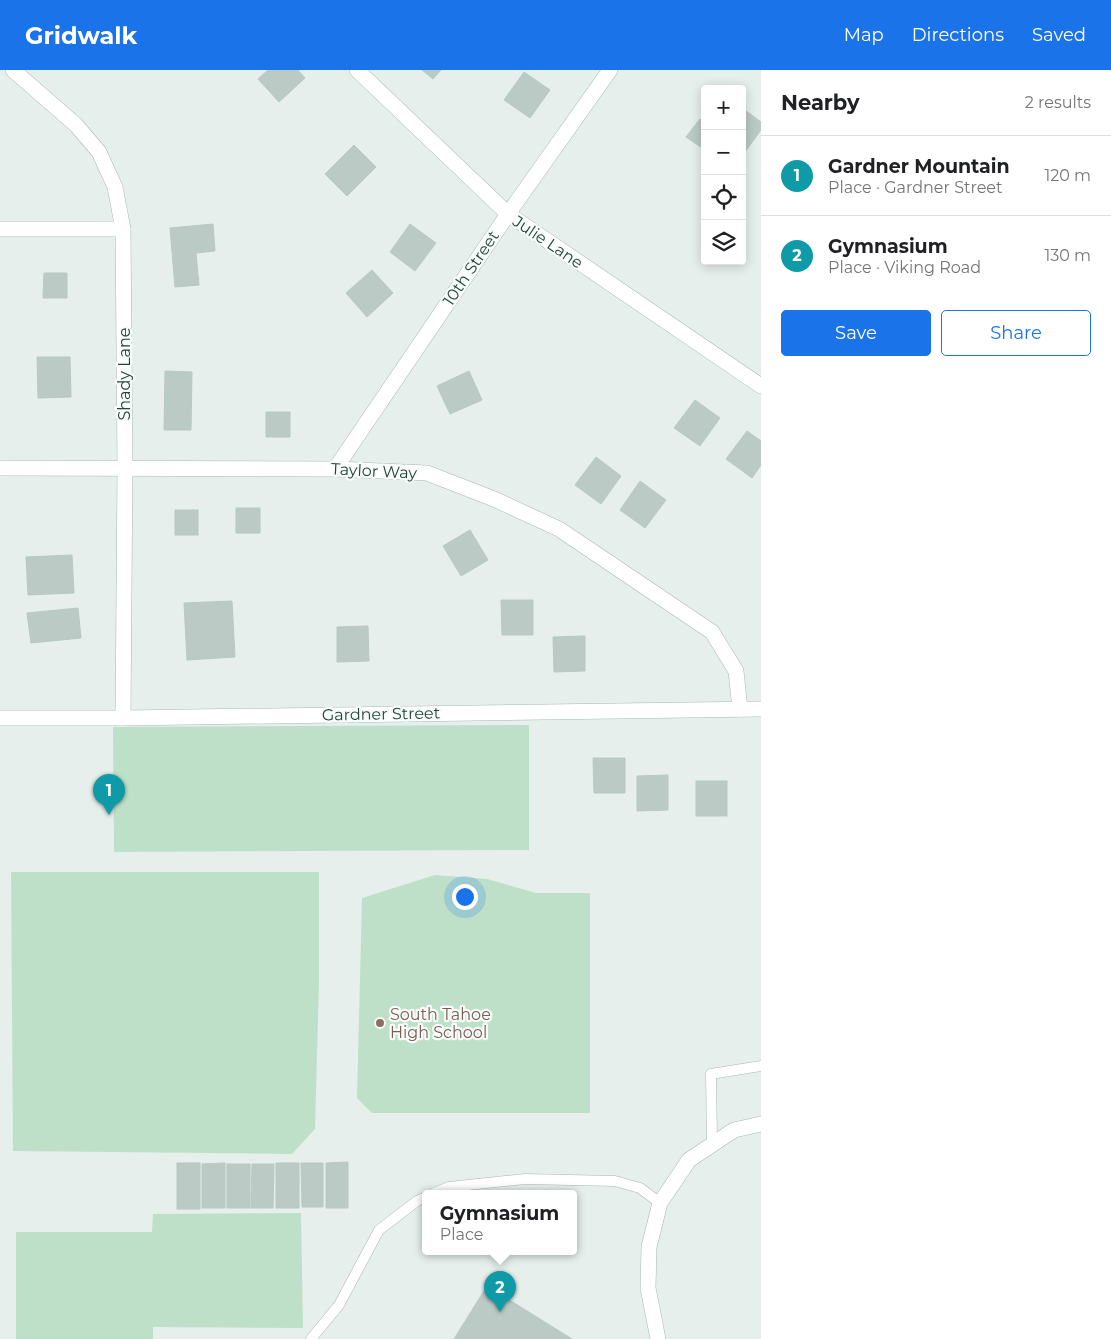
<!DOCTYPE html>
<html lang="en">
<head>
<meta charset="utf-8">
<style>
	:root { --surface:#fff; --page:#f6f6f6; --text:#202124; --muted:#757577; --line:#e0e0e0; --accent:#1a73e8 }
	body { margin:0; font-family:Montserrat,sans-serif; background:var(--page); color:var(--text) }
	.controls { position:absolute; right:15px; top:15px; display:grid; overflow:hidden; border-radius:5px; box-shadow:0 2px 12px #0003 }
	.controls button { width:45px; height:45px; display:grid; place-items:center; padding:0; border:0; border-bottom:1px solid var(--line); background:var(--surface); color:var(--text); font:25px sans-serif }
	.you { position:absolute; left:464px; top:826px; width:18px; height:18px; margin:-12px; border:4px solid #fff; border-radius:50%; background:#1a73e8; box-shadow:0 0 0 8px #1a73e833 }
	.badge { display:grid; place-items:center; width:32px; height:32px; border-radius:50%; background:var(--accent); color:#fff; font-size:16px; font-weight:700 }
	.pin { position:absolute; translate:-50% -41px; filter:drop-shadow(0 1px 2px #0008) }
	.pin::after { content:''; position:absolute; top:26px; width:18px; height:15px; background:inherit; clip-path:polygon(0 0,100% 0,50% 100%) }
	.popup { position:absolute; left:422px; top:1120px; width:155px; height:65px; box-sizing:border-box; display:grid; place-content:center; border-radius:5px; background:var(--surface); filter:drop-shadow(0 1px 4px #0005); font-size:16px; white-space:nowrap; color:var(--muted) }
	.popup b { font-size:19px; color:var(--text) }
	.popup::after { content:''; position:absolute; left:50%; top:100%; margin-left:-10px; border:10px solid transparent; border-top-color:var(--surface) }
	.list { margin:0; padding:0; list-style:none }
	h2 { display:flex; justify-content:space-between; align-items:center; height:65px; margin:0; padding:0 20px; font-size:21px }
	h2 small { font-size:16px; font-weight:400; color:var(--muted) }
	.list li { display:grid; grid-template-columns:32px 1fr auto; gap:15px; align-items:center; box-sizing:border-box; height:80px; padding:0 20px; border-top:1px solid var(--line) }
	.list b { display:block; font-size:19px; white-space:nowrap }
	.list p { margin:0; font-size:16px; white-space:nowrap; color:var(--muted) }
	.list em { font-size:16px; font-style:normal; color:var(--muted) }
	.actions { display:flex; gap:10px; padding:15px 20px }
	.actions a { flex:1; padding:11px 0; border:1px solid var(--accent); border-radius:5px; text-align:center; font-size:18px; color:var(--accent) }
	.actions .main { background:var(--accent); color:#fff }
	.icon { flex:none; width:28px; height:28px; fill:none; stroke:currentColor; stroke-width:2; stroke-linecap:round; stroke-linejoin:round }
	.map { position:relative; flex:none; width:761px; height:1269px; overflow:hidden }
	header { display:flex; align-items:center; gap:30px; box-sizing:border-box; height:70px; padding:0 25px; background:var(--accent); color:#fff }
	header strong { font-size:24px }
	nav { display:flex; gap:28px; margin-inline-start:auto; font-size:18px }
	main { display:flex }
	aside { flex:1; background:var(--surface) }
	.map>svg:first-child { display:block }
	.green { fill:#bfe0c8 }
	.building { fill:#bbcac4; stroke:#b8c9c2 }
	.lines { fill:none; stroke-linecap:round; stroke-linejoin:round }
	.lane-casing { stroke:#a8b8b2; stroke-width:11 }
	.street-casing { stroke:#a8b8b2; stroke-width:16 }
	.secondary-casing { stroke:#a4bbb3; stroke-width:16 }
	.lane { stroke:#fff; stroke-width:10 }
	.street { stroke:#fff; stroke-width:15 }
	.secondary { stroke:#fff; stroke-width:15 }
	.education-dot { fill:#8d6e63; stroke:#f7fbf9; stroke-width:2 }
	.labels { text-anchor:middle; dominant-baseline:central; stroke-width:4.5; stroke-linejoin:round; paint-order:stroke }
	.street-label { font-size:16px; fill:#24423a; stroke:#f7fbf9 }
	.education-label { font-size:16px; fill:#785e54; stroke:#f7fbf9; text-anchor:start }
</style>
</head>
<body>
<header>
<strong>Gridwalk</strong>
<nav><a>Map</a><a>Directions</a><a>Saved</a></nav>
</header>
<main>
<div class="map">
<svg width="761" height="1269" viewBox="0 0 761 1269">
	<rect width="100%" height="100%" fill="#e6efeb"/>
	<g class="green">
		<path d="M529,655v125l-415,2 -1,-125z"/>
		<path d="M11,802h308v110l-4,147 -23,25 -279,-3z"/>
		<path d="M435,805l52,4 49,14h54v220h-218l-15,-15 5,-200z"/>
		<path d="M301,1143l2,115 -150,-1v12h-137v-107h136l1,-18z"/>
	</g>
	<g class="building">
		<path d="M268,0h30l7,8 -26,24 -21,-23z"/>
		<path d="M422,0h19l-8,9z"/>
		<path d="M524,2l26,18 -20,28 -26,-18z"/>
		<path d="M742,38l19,14v8l-19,26z"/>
		<path d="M700,49l5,4v27l-19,-13z"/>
		<path d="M354,75l22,22 -29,29 -22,-22z"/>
		<path d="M213,154l2,27 -19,2 3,32 -24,2 -5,-59z"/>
		<path d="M410,154l26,19 -21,28 -25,-19z"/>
		<path d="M372,200l21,23 -26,24 -21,-24z"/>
		<path d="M44,203h23v25h-24z"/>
		<path d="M37,287h33l1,40 -33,1z"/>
		<path d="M165,301l27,1 -1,58h-27z"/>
		<path d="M469,301l13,29 -32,14 -13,-28z"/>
		<path d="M695,330l25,18 -20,28 -26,-18z"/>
		<rect x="266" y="342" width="24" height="25"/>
		<path d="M747,361l14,10v24l-9,13 -26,-19z"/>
		<path d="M596,387l25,19 -20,28 -26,-19z"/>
		<path d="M640,411l26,19 -21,28 -25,-18z"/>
		<rect x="236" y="438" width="24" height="25"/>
		<rect x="175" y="440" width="23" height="25"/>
		<path d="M470,460l18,30 -27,16 -18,-30z"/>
		<path d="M72,485l2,38 -46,2 -2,-38z"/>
		<path d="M501,530h32v35h-31z"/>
		<path d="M232,531l3,56 -48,3 -3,-57z"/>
		<path d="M78,538l3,30 -50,5 -4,-30z"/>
		<path d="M368,556l1,35 -32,1v-35z"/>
		<path d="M585,566v35l-31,1 -1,-35z"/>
		<path d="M593,688h32v35h-31z"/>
		<path d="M668,705v35l-31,1v-35z"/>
		<rect x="696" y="711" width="31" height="35"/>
		<path d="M348,1092v46h-22v-45z"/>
		<rect x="177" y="1093" width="23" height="46"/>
		<path d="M225,1093v45h-23v-44z"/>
		<rect x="276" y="1093" width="23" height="45"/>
		<path d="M301,1093h22v44h-21z"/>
		<rect x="227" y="1094" width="23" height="44"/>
		<path d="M252,1094h22l-1,44h-22z"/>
		<path d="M487,1216l85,53h-118z"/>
	</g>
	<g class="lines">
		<g class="lane-casing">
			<g id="lane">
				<path d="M712,1074l-1,-70 50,-8"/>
				<path d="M434,1123l15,-6 76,-8 90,2 25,7 20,15"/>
				<path d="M311,1269l28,-34 40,-75 38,-29 9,-4"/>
			</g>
		</g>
		<g class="street-casing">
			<g id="street">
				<path d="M13,0l63,55 23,27 16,35 8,42 2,238 -2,251"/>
				<path d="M0,159h123"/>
				<path d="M0,398l335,1 92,4 67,26 65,30 153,103 24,39 4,38"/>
				<path d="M335,399l173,-255"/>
				<path d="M0,648h123l638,-9"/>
				<path d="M658,1269l-10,-51 1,-41 11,-44 29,-43 45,-30 27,-6"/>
			</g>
		</g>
		<g class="secondary-casing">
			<g id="secondary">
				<path d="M357,0l151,144 253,172"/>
				<path d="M508,144l102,-144"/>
			</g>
		</g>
		<use href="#lane" class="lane"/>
		<use href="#street" class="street"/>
		<use href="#secondary" class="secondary"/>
	</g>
	<circle class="education-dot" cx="380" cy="953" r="5"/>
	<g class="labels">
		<g class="street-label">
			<text transform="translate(548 172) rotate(34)">Julie Lane</text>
			<text transform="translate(471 198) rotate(-56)">10th Street</text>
			<text transform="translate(124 304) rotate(-90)">Shady Lane</text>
			<text transform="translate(374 401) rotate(3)">Taylor Way</text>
			<text transform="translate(381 644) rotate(-1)">Gardner Street</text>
		</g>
		<g class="education-label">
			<text x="390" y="944">South Tahoe<tspan x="390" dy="18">High School</tspan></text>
		</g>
	</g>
</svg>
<div class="controls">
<button>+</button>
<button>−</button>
<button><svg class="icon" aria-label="locate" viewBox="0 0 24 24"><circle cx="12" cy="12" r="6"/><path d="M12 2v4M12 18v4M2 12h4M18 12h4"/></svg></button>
<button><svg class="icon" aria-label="layers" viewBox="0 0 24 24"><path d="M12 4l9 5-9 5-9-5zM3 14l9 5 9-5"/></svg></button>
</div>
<div class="you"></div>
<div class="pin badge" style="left:109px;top:745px;background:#0f9aa8">1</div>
<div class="pin badge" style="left:500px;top:1242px;background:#0f9aa8">2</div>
<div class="popup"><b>Gymnasium</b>Place</div>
</div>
<aside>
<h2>Nearby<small>2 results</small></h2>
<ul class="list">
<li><span class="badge" style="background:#0f9aa8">1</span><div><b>Gardner Mountain</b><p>Place · Gardner Street</p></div><em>120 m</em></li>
<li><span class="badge" style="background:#0f9aa8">2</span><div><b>Gymnasium</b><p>Place · Viking Road</p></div><em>130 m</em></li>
</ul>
<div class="actions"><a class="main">Save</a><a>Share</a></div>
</aside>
</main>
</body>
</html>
